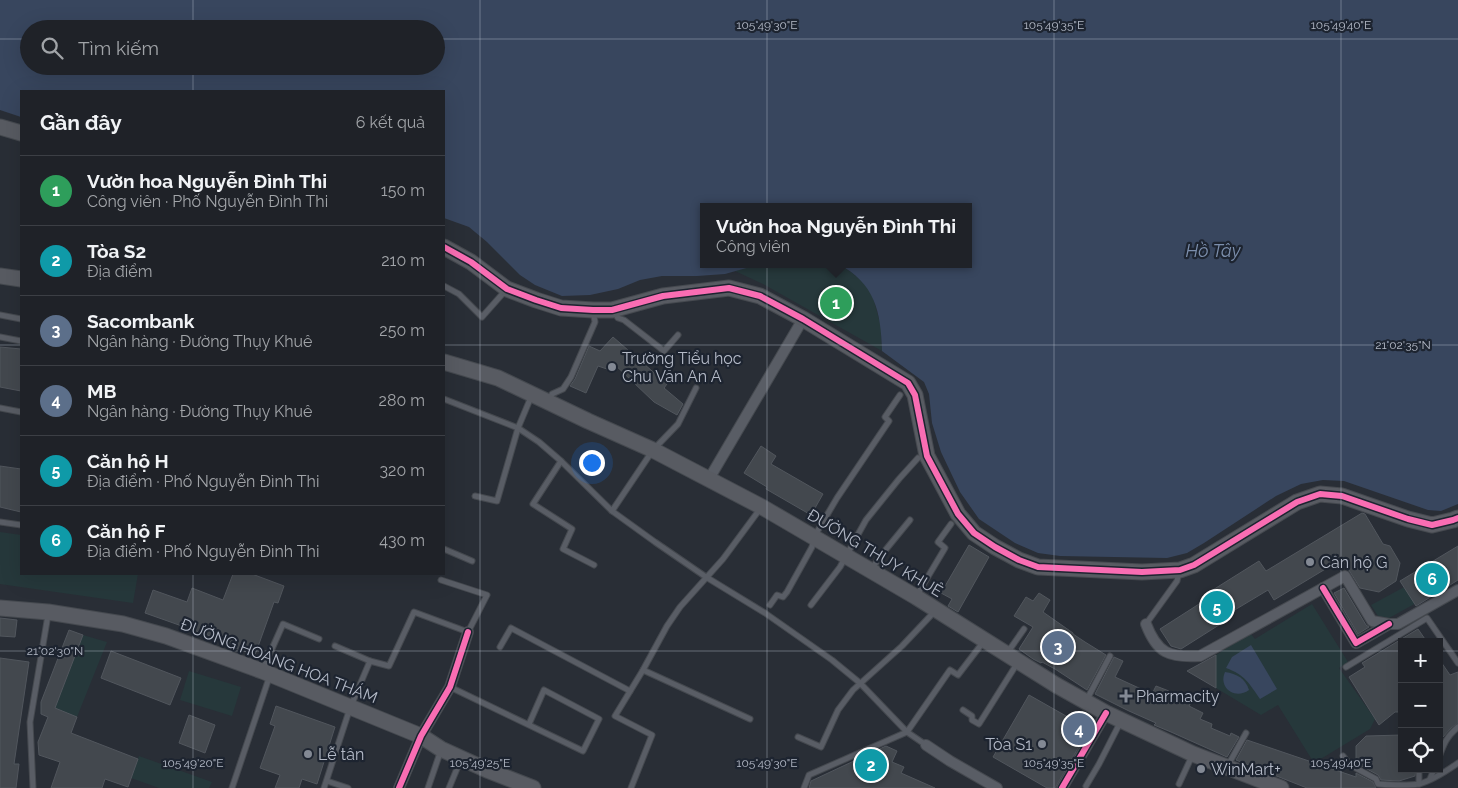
<!DOCTYPE html>
<html lang="vi">
<head>
<meta charset="utf-8">
<style>
	:root { --surface:#1f2228; --page:#272a30; --text:#f1f3f6; --muted:#a1a4a8; --line:#3c3f45; --accent:#8bbbb9 }
	body { margin:0; font-family:Raleway,sans-serif; background:var(--page); color:var(--text) }
	.controls { position:absolute; right:15px; bottom:15px; display:grid; overflow:hidden; border-radius:0px; box-shadow:0 5px 20px #0002 }
	.controls button { width:45px; height:45px; display:grid; place-items:center; padding:0; border:0; border-bottom:1px solid var(--line); background:var(--surface); color:var(--text); font:25px sans-serif }
	.you { position:absolute; left:591px; top:462px; width:18px; height:18px; margin:-12px; border:4px solid #fff; border-radius:50%; background:#1a73e8; box-shadow:0 0 0 8px #1a73e833 }
	.badge { display:grid; place-items:center; width:32px; height:32px; border-radius:50%; background:var(--accent); color:#fff; font-size:16px; font-weight:700 }
	.pin { position:absolute; translate:-50% -50%; border:2px solid #fff; box-shadow:0 1px 5px #0006 }
	.popup { position:absolute; left:700px; top:203px; width:272px; height:65px; box-sizing:border-box; display:grid; place-content:center; border-radius:0px; background:var(--surface); filter:drop-shadow(0 1px 4px #0005); font-size:16px; white-space:nowrap; color:var(--muted) }
	.popup b { font-size:19px; color:var(--text) }
	.popup::after { content:''; position:absolute; left:50%; top:100%; margin-left:-10px; border:10px solid transparent; border-top-color:var(--surface) }
	.list { margin:0; padding:0; list-style:none }
	h2 { display:flex; justify-content:space-between; align-items:center; height:65px; margin:0; padding:0 20px; font-size:21px }
	h2 small { font-size:16px; font-weight:400; color:var(--muted) }
	.list li { display:grid; grid-template-columns:32px 1fr auto; gap:15px; align-items:center; box-sizing:border-box; height:70px; padding:0 20px; border-top:1px solid var(--line) }
	.list b { display:block; font-size:19px; white-space:nowrap }
	.list p { margin:0; font-size:16px; white-space:nowrap; color:var(--muted) }
	.list em { font-size:16px; font-style:normal; color:var(--muted) }
	.icon { flex:none; width:28px; height:28px; fill:none; stroke:currentColor; stroke-width:2; stroke-linecap:round; stroke-linejoin:round }
	.map { position:relative; flex:none; width:1458px; height:788px; overflow:hidden }
	.search { position:absolute; background:var(--surface); box-shadow:0 5px 20px #0002; left:20px; top:20px; width:425px; height:55px; display:flex; align-items:center; gap:12px; box-sizing:border-box; padding:0 18px; border-radius:28px; color:var(--muted); font-size:19px }
	.panel { position:absolute; background:var(--surface); box-shadow:0 5px 20px #0002; left:20px; top:90px; width:425px; height:485px; border-radius:0px }
	.map>svg:first-child { display:block }
	.green { fill:#26383b }
	.water { fill:#38465e; fill-rule:evenodd }
	.building { fill:#43484e; stroke:#51565d }
	.lines { fill:none; stroke-linecap:round; stroke-linejoin:round }
	.lane-casing { stroke:#45494f; stroke-width:7 }
	.street-casing { stroke:#45494f; stroke-width:12 }
	.secondary-casing { stroke:#45494f; stroke-width:17 }
	.lane { stroke:#595d65; stroke-width:5 }
	.street { stroke:#595d65; stroke-width:10 }
	.secondary { stroke:#585b62; stroke-width:15 }
	.cycleway-casing { stroke:#1d2430; stroke-width:9 }
	.cycleway { stroke:#f96db3; stroke-width:6 }
	.ticks { fill:none; stroke:#b4bac7; stroke-width:1; stroke-opacity:0.45 }
	.poi-dot { fill:#838994; stroke:#1d2430; stroke-width:2 }
	.labels { text-anchor:middle; dominant-baseline:central; stroke-width:4.5; stroke-linejoin:round; paint-order:stroke }
	.poi-label { font-size:16px; fill:#b4bac7; stroke:#1d2430; text-anchor:start }
	.street-label { font-size:16px; fill:#b4bac7; stroke:#1d2430 }
	.water-label { font-size:18px; font-style:italic; fill:#7c8fad; stroke:#1d2430 }
	.ticks-label { font-size:12px; text-anchor:middle; fill:#b4bac7; stroke:#1d2430; stroke-width:4.5; stroke-linejoin:round; paint-order:stroke }
</style>
</head>
<body>
<div class="map">
<svg width="1458" height="788" viewBox="0 0 1458 788">
	<rect width="100%" height="100%" fill="#292e36"/>
	<g class="green">
		<path d="M761,264h77l13,8 12,10 9,12 9,32 1,25 -119,-67 -28,-13z"/>
		<path d="M0,532l21,3v39h117l-5,29 -133,-19z"/>
		<path d="M1408,585l10,17 -29,16 -11,-2 -7,-11z"/>
		<path d="M1312,604l36,58 -9,6 36,51 -5,10 -56,34 -36,-58 -17,10 -45,-27v-33l34,-22 5,6z"/>
		<path d="M83,635l24,7 -30,75 -22,-9z"/>
		<path d="M189,671l52,16 -9,29 -52,-16z"/>
		<path d="M139,756l73,26 -3,6h-50l-28,-10z"/>
	</g>
	<g class="water">
		<path d="M0,0h1458v504l-17,7 -13,-1 -84,-29 -21,-1 -22,4 -25,12 -72,47 -17,10 -20,5 -107,-2 -22,-3 -23,-10 -36,-24 -19,-27 -19,-40 -9,-29 -3,-29 -5,-12 -42,-31c-1,-39 -7,-68 -44,-87h130v-57h-264v57h57l-36,10 -28,2h-35l-22,4 -22,9 -28,6 -28,1 -27,-11 -15,-10 -33,-33 -18,-15 -25,-9v-127h-423v26l-21,-7zM29,29h407v37h-407z"/>
		<path d="M1251,645l26,44 -17,10c-11,-16 -15,-24 -34,-31l6,-11z"/>
		<path d="M1225,672c12,2 20,6 24,18 -14,10 -31,-2 -24,-18z"/>
	</g>
	<g class="building">
		<path d="M613,337l54,47 -3,4 19,16 -6,11 -23,-13 -43,-41 -4,8 -9,-3 -12,27 -16,-7 5,-7 14,-33 11,5z"/>
		<path d="M0,347l21,2v42l-21,-4z"/>
		<path d="M761,446l15,10 -5,8 52,30 -12,21 -45,-26 1,-2 -23,-14z"/>
		<path d="M0,466l21,3v43l-21,-5z"/>
		<path d="M1362,513l3,1 18,30 7,2 10,17 -4,18 -17,11 -19,-4 -18,-29 -68,41 -6,-10 -40,24 2,4 -49,31 -10,-3 -11,-17 50,-32 -2,-4 51,-32 7,10z"/>
		<path d="M969,545l20,12 -31,55 -10,-6 4,-7 -11,-6z"/>
		<path d="M1458,546v34l-42,26 -16,-25z"/>
		<path d="M233,574h19l32,12 -6,17 -4,-1 -19,53 -26,-9 1,-3 -85,-30 8,-23 34,12 5,-14 31,12z"/>
		<path d="M1344,588l22,37 3,2 -11,7 -24,-41z"/>
		<path d="M1039,593l11,7 -7,12 30,21v1l12,8 21,13 -19,35 -32,-21 -13,-7 -1,1 -8,-4 -14,-10 14,-22 -19,-11 12,-19 7,4z"/>
		<path d="M0,618l17,2 -2,17 -15,-1z"/>
		<path d="M1418,629l9,13h-25v70h-7l-16,13 -30,-48 16,-10 -3,-4z"/>
		<path d="M69,630l14,5 -28,73 22,9 -6,16 67,26 -10,28 -23,-8 -3,9h-51l9,-26 -21,-7 -1,-13 10,-25 -7,-3v-12z"/>
		<path d="M111,651l70,27 -11,27 -69,-27z"/>
		<path d="M1216,655v33l-29,-17z"/>
		<path d="M1114,657l9,4 -8,16 37,17 4,-8 13,5 -1,3 22,10 -1,2 14,7 -3,6 12,5 -1,4 19,8 1,-3 8,4 -12,20 -56,-25 -17,-7 2,-2 -27,-12 -34,-17z"/>
		<path d="M0,658l29,4 -15,102h5l-3,24h-16z"/>
		<path d="M1439,659l11,16 8,-3v51l-7,5 -8,9h-4z"/>
		<path d="M1029,695l60,34 -34,59h-8l-54,-31z"/>
		<path d="M276,706l59,21 -18,57 -15,-5 -3,9h-24l5,-13 -20,-7 15,-42 -5,-2z"/>
		<path d="M189,715l26,10 -10,28 -26,-10z"/>
		<path d="M1402,735v34h14l-1,7 -16,5 -18,-1 -3,-5 -22,-12v-17l10,-10z"/>
		<path d="M1247,740l109,37v-4l17,9 3,6h-69l-71,-28z"/>
		<path d="M886,746l11,5 -5,11 12,5 -3,6 34,15h-126l2,-7z"/>
	</g>
	<g class="lines">
		<g class="lane-casing">
			<g id="lane">
				<path d="M444,286l15,8 23,23 23,-26"/>
				<path d="M614,312l4,6 6,2 40,31 14,-16"/>
				<path d="M0,315l21,4"/>
				<path d="M0,337l21,4"/>
				<path d="M444,399l74,29 21,14 22,19 51,50 43,31 51,35 59,36 67,47 28,23 47,49 19,13"/>
				<path d="M549,400l3,-6 11,-5 8,-12 24,-55 -2,-11"/>
				<path d="M0,408l21,4"/>
				<path d="M561,461l-28,43 39,25 -9,20 31,16"/>
				<path d="M475,496l22,5 21,-73 13,-31"/>
				<path d="M612,511l41,-61 25,-26 18,-36"/>
				<path d="M0,522l21,3"/>
				<path d="M444,549l28,12"/>
				<path d="M872,568l11,-15 27,-33"/>
				<path d="M917,595l28,-47 -7,-6 13,-18"/>
				<path d="M770,605l7,-10 6,2 4,-5 25,-45 2,-10 23,-39 52,-77 -4,-4 15,-22"/>
				<path d="M811,605l29,-38 26,-47 33,-41 19,-21"/>
				<path d="M1146,624l31,-43 2,-9"/>
				<path d="M335,646l35,15"/>
				<path d="M500,647l11,-19 119,63"/>
				<path d="M1010,649l14,-20"/>
				<path d="M1346,667l81,-49 31,45"/>
				<path d="M263,669l20,-45 36,15"/>
				<path d="M643,670l107,49"/>
				<path d="M450,687l133,64 16,-32 -55,-29 -15,34"/>
				<path d="M1086,701l24,-45"/>
				<path d="M963,710l9,6v4l7,4 39,-62"/>
				<path d="M798,737l23,10 17,-37 15,-20 49,-44 34,-36"/>
				<path d="M1343,756l7,9 26,14 2,5c13,1 28,2 41,0 12,-3 29,-14 39,-21"/>
				<path d="M1439,757c5,-13 7,-20 19,-30"/>
				<path d="M1227,767l19,-34"/>
				<path d="M1419,772v12"/>
				<path d="M1430,779l4,-10"/>
				<path d="M327,781l21,7"/>
				<path d="M1179,784l13,-28"/>
				<path d="M1086,786l13,-22 22,-43"/>
				<path d="M33,788l-3,-66 18,-107"/>
				<path d="M232,788l38,-113"/>
				<path d="M324,788l26,-80 20,-47 19,5 25,-54 54,20 19,-37 -46,-15"/>
				<path d="M428,788l13,-38"/>
				<path d="M449,788l12,-29"/>
				<path d="M631,788l21,-53 -37,-19 28,-46 24,-44 13,-19 43,-48 37,-50"/>
				<path d="M804,788l5,-13 98,-43 43,-62 8,5 26,-34"/>
			</g>
		</g>
		<g class="street-casing">
			<g id="street">
				<path d="M709,479l94,-160"/>
				<path d="M1323,588l33,55 33,-19"/>
				<path d="M1146,624c11,29 23,34 54,32l145,-80 27,45 17,3h9l60,-34"/>
				<path d="M926,745l24,16 47,27"/>
				<path d="M399,788l22,-52 29,-49 18,-55"/>
				<path d="M1062,788l44,-75"/>
			</g>
		</g>
		<g class="secondary-casing">
			<g id="secondary">
				<path d="M0,127l21,6"/>
				<path d="M444,247l27,15 36,27 29,11 25,8 32,2h19l51,-14 66,-8 31,8 43,23 105,64 7,12 12,61 31,58 16,19 21,14 24,13 19,7 104,5 38,-2 14,-5 103,-63 23,-8 22,2 66,23 24,6 21,-5 5,-2"/>
				<path d="M0,276l21,3"/>
				<path d="M444,362l54,16 90,43 65,29 109,57 154,90 140,88 50,28 87,41 88,34"/>
				<path d="M0,608l48,4 75,12 43,12 96,35 159,65 20,13 46,21 46,18"/>
			</g>
		</g>
		<use href="#lane" class="lane"/>
		<use href="#street" class="street"/>
		<use href="#secondary" class="secondary"/>
		<g class="cycleway-casing">
			<g id="cycleway">
				<path d="M444,247l27,15 36,27 29,11 25,8 32,2h19l51,-14 66,-8 31,8 43,23 105,64 7,12 12,61 31,58 16,19 21,14 24,13 19,7 104,5 38,-2 14,-5 103,-63 23,-8 22,2 66,23 24,6 21,-5 5,-2"/>
				<path d="M1323,588l33,55 33,-19"/>
				<path d="M399,788l22,-52 29,-49 18,-55"/>
				<path d="M1062,788l44,-75"/>
			</g>
		</g>
		<use href="#cycleway" class="cycleway"/>
	</g>
	<path class="ticks" d="M193,0v29M480,0v788M767,0v788M1054,0v788M1341,0v788M0,39h29M436,39h1022M193,66v25M0,345h21M444,345h1014M193,574v214M0,651h1402M1439,651h19"/>
	<g class="poi-dot">
		<circle cx="612" cy="367" r="5"/>
		<circle cx="1310" cy="562" r="5"/>
		<path d="M1123.5 688.5h5v5h5v5h-5v5h-5v-5h-5v-5h5z"/>
		<circle cx="1042" cy="744" r="5"/>
		<circle cx="308" cy="754" r="5"/>
		<circle cx="1201" cy="769" r="5"/>
	</g>
	<g class="labels">
		<g class="poi-label">
			<text x="622" y="358">Trường Tiểu học<tspan x="622" dy="18">Chu Văn An A</tspan></text>
			<text x="1320" y="562">Căn hộ G</text>
			<text x="1136" y="696">Pharmacity</text>
			<text x="1032" y="744" text-anchor="end">Tòa S1</text>
			<text x="318" y="754">Lễ tân</text>
			<text x="1211" y="769">WinMart+</text>
		</g>
		<g class="street-label">
			<text transform="translate(875 553) rotate(31)">ĐƯỜNG THỤY KHUÊ</text>
			<text transform="translate(279 661) rotate(21)">ĐƯỜNG HOÀNG HOA THÁM</text>
		</g>
		<g class="water-label">
			<text x="1213" y="250">Hồ Tây</text>
		</g>
	</g>
	<g class="ticks-label">
		<text x="767" y="29">105°49'30"E</text>
		<text x="1054" y="29">105°49'35"E</text>
		<text x="1341" y="29">105°49'40"E</text>
		<text x="1403" y="349">21°02'35"N</text>
		<text x="55" y="655">21°02'30"N</text>
		<text x="193" y="767">105°49'20"E</text>
		<text x="480" y="767">105°49'25"E</text>
		<text x="767" y="767">105°49'30"E</text>
		<text x="1054" y="767">105°49'35"E</text>
		<text x="1341" y="767">105°49'40"E</text>
	</g>
</svg>
<div class="controls">
<button>+</button>
<button>−</button>
<button><svg class="icon" aria-label="locate" viewBox="0 0 24 24"><circle cx="12" cy="12" r="6"/><path d="M12 2v4M12 18v4M2 12h4M18 12h4"/></svg></button>
</div>
<div class="you"></div>
<div class="pin badge" style="left:836px;top:303px;background:#2e9e5b">1</div>
<div class="popup"><b>Vườn hoa Nguyễn Đình Thi</b>Công viên</div>
<div class="pin badge" style="left:871px;top:765px;background:#0f9aa8">2</div>
<div class="pin badge" style="left:1058px;top:647px;background:#5c6f8a">3</div>
<div class="pin badge" style="left:1079px;top:729px;background:#5c6f8a">4</div>
<div class="pin badge" style="left:1217px;top:607px;background:#0f9aa8">5</div>
<div class="pin badge" style="left:1432px;top:579px;background:#0f9aa8">6</div>
<div class="search"><svg class="icon" aria-label="search" viewBox="0 0 24 24"><circle cx="10" cy="10" r="6"/><path d="M15 15l6 6"/></svg>Tìm kiếm</div>
<section class="panel">
<h2>Gần đây<small>6 kết quả</small></h2>
<ul class="list">
<li><span class="badge" style="background:#2e9e5b">1</span><div><b>Vườn hoa Nguyễn Đình Thi</b><p>Công viên · Phố Nguyễn Đình Thi</p></div><em>150 m</em></li>
<li><span class="badge" style="background:#0f9aa8">2</span><div><b>Tòa S2</b><p>Địa điểm</p></div><em>210 m</em></li>
<li><span class="badge" style="background:#5c6f8a">3</span><div><b>Sacombank</b><p>Ngân hàng · Đường Thụy Khuê</p></div><em>250 m</em></li>
<li><span class="badge" style="background:#5c6f8a">4</span><div><b>MB</b><p>Ngân hàng · Đường Thụy Khuê</p></div><em>280 m</em></li>
<li><span class="badge" style="background:#0f9aa8">5</span><div><b>Căn hộ H</b><p>Địa điểm · Phố Nguyễn Đình Thi</p></div><em>320 m</em></li>
<li><span class="badge" style="background:#0f9aa8">6</span><div><b>Căn hộ F</b><p>Địa điểm · Phố Nguyễn Đình Thi</p></div><em>430 m</em></li>
</ul>
</section>
</div>
</body>
</html>
